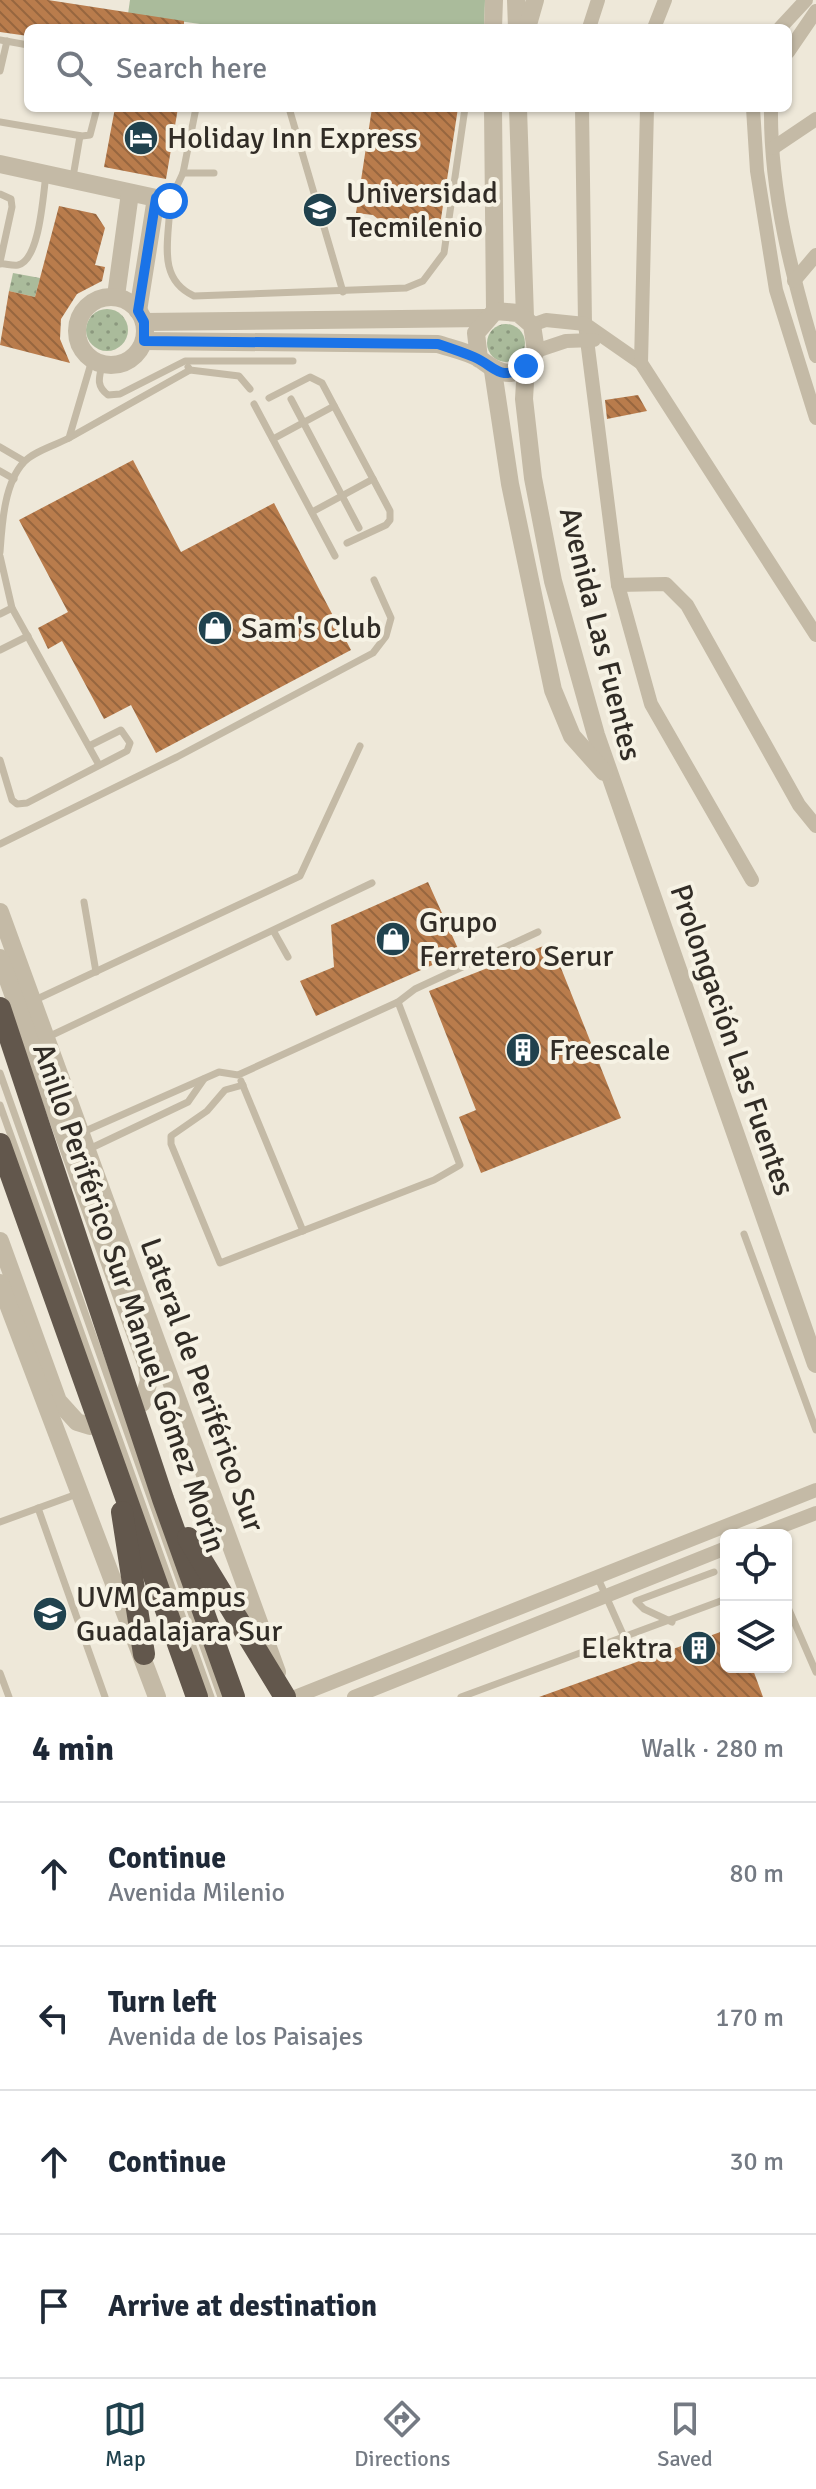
<!DOCTYPE html>
<html lang="en">
<head>
<meta charset="utf-8">
<style>
	:root { --surface:#fff; --page:#f6f6f7; --text:#1f2937; --muted:#747a83; --line:#e0e1e3; --accent:#20424e }
	body { margin:0; font-family:Signika,sans-serif; background:var(--page); color:var(--text) }
	.controls { position:absolute; right:24px; bottom:24px; display:grid; overflow:hidden; border-radius:12px; box-shadow:0 2px 6px #0004 }
	.controls button { width:72px; height:72px; display:grid; place-items:center; padding:0; border:0; border-bottom:2px solid var(--line); background:var(--surface); color:var(--text); font:40px sans-serif }
	.stop { position:absolute; width:24px; height:24px; margin:-18px; border:6px solid #1a73e8; border-radius:50%; background:#fff }
	.stop.end { background:#1a73e8; border-color:#fff; box-shadow:0 2px 8px #0008 }
	.list { margin:0; padding:0; list-style:none }
	h2 { display:flex; justify-content:space-between; align-items:center; height:104px; margin:0; padding:0 32px; font-size:34px }
	h2 small { font-size:26px; font-weight:400; color:var(--muted) }
	.list li { display:grid; grid-template-columns:52px 1fr auto; gap:24px; align-items:center; box-sizing:border-box; height:144px; padding:0 32px; border-top:2px solid var(--line) }
	.list b { display:block; font-size:30px; white-space:nowrap }
	.list p { margin:0; font-size:26px; white-space:nowrap; color:var(--muted) }
	.list em { font-size:26px; font-style:normal; color:var(--muted) }
	.icon { flex:none; width:44px; height:44px; fill:none; stroke:currentColor; stroke-width:2; stroke-linecap:round; stroke-linejoin:round }
	.map { position:relative; flex:none; width:816px; height:1697px; overflow:hidden }
	.search { position:absolute; background:var(--surface); box-shadow:0 2px 6px #0004; left:24px; right:24px; top:24px; height:88px; display:flex; align-items:center; gap:20px; box-sizing:border-box; padding:0 28px; border-radius:12px; color:var(--muted); font-size:30px }
	.sheet { height:680px; background:var(--surface) }
	nav { display:flex; justify-content:space-around; align-items:center; box-sizing:border-box; height:112px; border-top:2px solid var(--line); background:var(--surface); font-size:22px; color:var(--muted) }
	nav a { display:grid; justify-items:center; gap:4px }
	nav .on { color:var(--accent) }
	.map>svg:first-child { display:block }
	.green { fill:url(#green-dots) }
	.pitch { fill:#aabb9b }
	.building { fill:url(#building-back-hatch) }
	.lines { fill:none; stroke-linecap:round; stroke-linejoin:round }
	.service { stroke:#c4baa6; stroke-width:7 }
	.minor { stroke:#c4baa6; stroke-width:14 }
	.tertiary { stroke:#c4baa6; stroke-width:18 }
	.trunk { stroke:#62574c; stroke-width:22 }
	.route { stroke:#1a73e8; stroke-width:10 }
	.labels { text-anchor:middle; dominant-baseline:central; stroke-width:8; stroke-linejoin:round; paint-order:stroke }
	.poi-label { font-size:30px; fill:#312c26; stroke:#f6f2e4; text-anchor:start }
	.street-label { font-size:30px; fill:#312c26; stroke:#f6f2e4 }
</style>
</head>
<body>
<div class="map">
<svg width="816" height="1697" viewBox="0 0 816 1697">
	<defs>
		<pattern id="green-dots" width="8" height="8" patternUnits="userSpaceOnUse" patternTransform="scale(2)"><rect width="8" height="8" fill="#aabb9b"/><path d="M2 2h.1M6 6h.1" fill="none" stroke="#8b987e" stroke-width="1.8" stroke-linecap="round"/></pattern>
		<pattern id="building-back-hatch" width="6" height="6" patternUnits="userSpaceOnUse" patternTransform="scale(2)"><rect width="6" height="6" fill="#b97c4c"/><path d="M-1 5l2 2M0 0l6 6M5-1l2 2" fill="none" stroke="#97663f"/></pattern>
	</defs>
	<rect width="100%" height="100%" fill="#eee8d9"/>
	<g class="green">
		<path d="M13,273l27,5 -5,19 -26,-6z"/>
		<circle cx="107" cy="330" r="21"/>
		<circle cx="506" cy="343" r="19"/>
	</g>
	<path class="pitch" d="M130,0h355l-1,28h-255l-101,-14z"/>
	<g class="building">
		<path d="M0,0h48l136,21v7h-156v8l-28,-4z"/>
		<path d="M115,108h63l-12,71 -62,-12z"/>
		<path d="M372,108h86l-18,117 -43,1 -14,-3 -10,-8 -17,-2z"/>
		<path d="M59,206l37,8 9,14 -10,37 10,2 -3,14 -25,13 -16,25 -1,20 10,24 -70,-18 9,-54 26,6z"/>
		<path d="M638,395l9,16 -40,8 -2,-19z"/>
		<path d="M133,460l48,92 93,-49 77,147 -195,103 -25,-48 -27,14 -42,-78 -14,8 -10,-21 30,-16 -49,-92z"/>
		<path d="M428,882l32,71 -144,63 -16,-35 34,-14 -3,-42z"/>
		<path d="M551,943l70,175 -140,55 -22,-56 17,-7 -47,-119z"/>
		<path d="M726,1630v37h26l11,30h-224z"/>
	</g>
	<g class="lines">
		<g class="service">
			<path d="M0,40l28,5"/>
			<path d="M0,71l7,-30"/>
			<path d="M289,108l54,184"/>
			<path d="M0,122l82,14 8,-1 7,-27"/>
			<path d="M183,173h31"/>
			<path d="M73,177l7,-41"/>
			<path d="M0,194l11,5 1,8 -12,55"/>
			<path d="M158,199l12,2c0,36 -15,77 24,95l212,-8 17,-7 21,-28 21,-145"/>
			<path d="M170,201l13,-28 13,-65"/>
			<path d="M0,264c5,-1 11,2 18,1 22,-5 25,-71 28,-90"/>
			<path d="M102,365c-3,13 -6,21 6,30l12,-1 65,-33h108"/>
			<path d="M188,367l2,3 49,6 11,13"/>
			<path d="M269,398l41,-21 12,6 68,128v9l-4,5 -39,18"/>
			<path d="M291,399l68,129"/>
			<path d="M254,404l81,152"/>
			<path d="M69,438l121,-68"/>
			<path d="M273,439l61,-33"/>
			<path d="M0,447l24,14"/>
			<path d="M0,471l14,8"/>
			<path d="M312,512l61,-33"/>
			<path d="M0,552c2,-27 4,-69 24,-90 10,-11 32,-17 45,-24l23,-78"/>
			<path d="M0,556l12,52 87,157"/>
			<path d="M0,614l12,-6"/>
			<path d="M0,650l28,-14"/>
			<path d="M0,760l12,40 5,4 10,-1 100,-52 3,-8 -9,-13 -32,16"/>
			<path d="M0,844l177,-87 196,-104 13,-17 5,-18 -17,-38"/>
			<path d="M84,902l12,70"/>
			<path d="M274,932l14,25"/>
			<path d="M35,1000l265,-124 60,-130"/>
			<path d="M48,1037l324,-154"/>
			<path d="M0,1073l221,624"/>
			<path d="M241,1081l62,150"/>
			<path d="M243,1085l-18,5 -18,21 -36,25v8l49,119 214,-83 26,-15 -62,-163"/>
			<path d="M0,1105l211,592"/>
			<path d="M83,1132l136,-60 19,3 160,-73 17,-13 123,-57"/>
			<path d="M87,1150l101,-48 16,-23"/>
			<path d="M744,1234l72,196"/>
			<path d="M38,1508l67,189"/>
			<path d="M0,1522l77,-28"/>
			<path d="M597,1576l28,63"/>
			<path d="M786,1603l30,69"/>
			<path d="M672,1622l-28,-13 -8,-8 78,-29"/>
			<path d="M0,1673l9,24"/>
			<path d="M461,1697l265,-98"/>
		</g>
		<g class="minor">
			<path d="M589,28l9,-28"/>
			<path d="M654,28l11,-28"/>
			<path d="M780,28l26,-28"/>
			<path d="M788,52l28,-41"/>
			<path d="M582,108l3,216 33,261 33,119 101,176"/>
			<path d="M753,108l4,63 19,119 40,128"/>
			<path d="M771,108c-1,84 21,168 45,248"/>
			<path d="M773,148l43,-29"/>
			<path d="M794,281l22,-26"/>
			<path d="M532,325l14,-5 39,4 56,39 175,272"/>
			<path d="M536,351l30,-10 28,-1"/>
			<path d="M641,363l6,-255"/>
			<path d="M618,585l48,-1 21,21 112,200 17,21"/>
			<path d="M759,1535l57,-22"/>
			<path d="M295,1697l521,-207"/>
			<path d="M354,1697l372,-149"/>
		</g>
		<g class="tertiary">
			<path d="M516,0l1,28"/>
			<path d="M493,28l1,-28"/>
			<path d="M527,28l8,-28"/>
			<path d="M493,108l2,203"/>
			<path d="M518,108l7,209"/>
			<path d="M0,164l156,34 -18,113"/>
			<path d="M116,296l14,-103"/>
			<circle cx="111" cy="331" r="34"/>
			<path d="M144,322l341,-4"/>
			<path d="M144,341l294,3c12,4 31,8 42,15 25,19 38,21 56,-8l-4,-26 -14,-12 -23,-2 -19,22 3,26"/>
			<path d="M526,366l-2,33 9,79 20,103 43,154 220,629"/>
			<path d="M493,371l17,113 43,206 19,46 32,36"/>
			<path d="M0,912l277,760"/>
			<path d="M0,958l147,408 2,15 -7,22"/>
			<path d="M0,1241l58,160 19,21 13,4"/>
			<path d="M0,1283l157,414"/>
		</g>
		<g class="trunk">
			<path d="M0,1008l163,491 71,198"/>
			<path d="M0,1144l197,553"/>
			<path d="M122,1512l22,142"/>
			<path d="M188,1538l97,159"/>
		</g>
	</g>
	<g class="lines">
		<path class="route" d="M170,201l-14,-3 -18,113 6,11v19l294,3c12,4 24,8 36,13 23,10 24,25 52,9"/>
	</g>
	<defs>
		<g id="hotel-disc" transform="scale(1.8)"><circle r="9.5" fill="#20424e" stroke="#f6f2e4"/><path d="M-6-4.5h1.5V1H6V5H4.5V3h-9V5H-6ZM-4 0a1.8 1.8 0 1 1 3.6 0ZM.5 0V-2.5h3Q6-2.5 6 0Z" fill="#fff"/></g>
		<g id="university-disc" transform="scale(1.8)"><circle r="9.5" fill="#20424e" stroke="#f6f2e4"/><path d="M0-5L7-2L0 1L-7-2ZM-4 1L0 2.5L4 1V4Q0 6-4 4Z" fill="#fff"/></g>
		<g id="shop-disc" transform="scale(1.8)"><circle r="9.5" fill="#20424e" stroke="#f6f2e4"/><path d="M-5-2.5h2.3a2.7 3.5 0 0 1 5.4 0H5L5.5 6h-11ZM-1.5-2.5h3a1.5 2.3 0 0 0-3 0Z" fill="#fff"/></g>
		<g id="building-disc" transform="scale(1.8)"><circle r="9.5" fill="#20424e" stroke="#f6f2e4"/><path d="M-4-6H4V6H1V3H-1V6H-4ZM-2.5-4.3h1.7v1.8h-1.7ZM.8-4.3h1.7v1.8H.8ZM-2.5-1h1.7V.8h-1.7ZM.8-1h1.7V.8H.8Z" fill="#fff"/></g>
	</defs>
	<g fill-rule="evenodd">
		<use href="#hotel-disc" x="141" y="138"/>
		<use href="#university-disc" x="320" y="210"/>
		<use href="#shop-disc" x="215" y="628"/>
		<use href="#shop-disc" x="393" y="939"/>
		<use href="#building-disc" x="523" y="1050"/>
		<use href="#university-disc" x="50" y="1614"/>
		<use href="#building-disc" x="699" y="1648"/>
	</g>
	<g class="labels">
		<g class="poi-label">
			<text x="167" y="138">Holiday Inn Express</text>
			<text x="346" y="193">Universidad<tspan x="346" dy="34">Tecmilenio</tspan></text>
			<text x="241" y="628">Sam's Club</text>
			<text x="419" y="922">Grupo<tspan x="419" dy="34">Ferretero Serur</tspan></text>
			<text x="549" y="1050">Freescale</text>
			<text x="76" y="1597">UVM Campus<tspan x="76" dy="34">Guadalajara Sur</tspan></text>
			<text x="673" y="1648" text-anchor="end">Elektra</text>
		</g>
		<g class="street-label">
			<text transform="translate(600 634) rotate(76)">Avenida Las Fuentes</text>
			<text transform="translate(732 1040) rotate(71)">Prolongación Las Fuentes</text>
			<text transform="translate(129 1298) rotate(71)">Anillo Periférico Sur Manuel Gómez Morín</text>
			<text transform="translate(202 1385) rotate(70)">Lateral de Periférico Sur</text>
		</g>
	</g>
</svg>
<div class="controls">
<button><svg class="icon" aria-label="locate" viewBox="0 0 24 24"><circle cx="12" cy="12" r="6"/><path d="M12 2v4M12 18v4M2 12h4M18 12h4"/></svg></button>
<button><svg class="icon" aria-label="layers" viewBox="0 0 24 24"><path d="M12 4l9 5-9 5-9-5zM3 14l9 5 9-5"/></svg></button>
</div>
<div class="stop" style="left:170px;top:201px"></div>
<div class="stop end" style="left:526px;top:366px"></div>
<div class="search"><svg class="icon" aria-label="search" viewBox="0 0 24 24"><circle cx="10" cy="10" r="6"/><path d="M15 15l6 6"/></svg>Search here</div>
</div>
<section class="sheet">
<h2>4 min<small>Walk · 280 m</small></h2>
<ul class="list">
<li><svg class="icon" aria-label="ahead" viewBox="0 0 24 24"><path d="M12 20V5M6 11l6-6 6 6"/></svg><div><b>Continue</b><p>Avenida Milenio</p></div><em>80 m</em></li>
<li><svg class="icon" aria-label="left" viewBox="0 0 24 24"><path d="M17 20v-9H6M10 6l-5 5 5 5"/></svg><div><b>Turn left</b><p>Avenida de los Paisajes</p></div><em>170 m</em></li>
<li><svg class="icon" aria-label="ahead" viewBox="0 0 24 24"><path d="M12 20V5M6 11l6-6 6 6"/></svg><div><b>Continue</b></div><em>30 m</em></li>
<li><svg class="icon" aria-label="arrive" viewBox="0 0 24 24"><path d="M6 21V4h12l-3 4 3 4H6"/></svg><div><b>Arrive at destination</b></div></li>
</ul>
</section>
<nav>
<a class="on"><svg class="icon" aria-label="map" viewBox="0 0 24 24"><path d="M3 6l6-2 6 2 6-2v14l-6 2-6-2-6 2zM9 4v14M15 6v14"/></svg>Map</a>
<a><svg class="icon" aria-label="directions" viewBox="0 0 24 24"><path d="M12 3l9 9-9 9-9-9zM9 14v-3h6M13 9l2 2-2 2"/></svg>Directions</a>
<a><svg class="icon" aria-label="saved" viewBox="0 0 24 24"><path d="M7 4h10v16l-5-4-5 4z"/></svg>Saved</a>
</nav>
</body>
</html>
